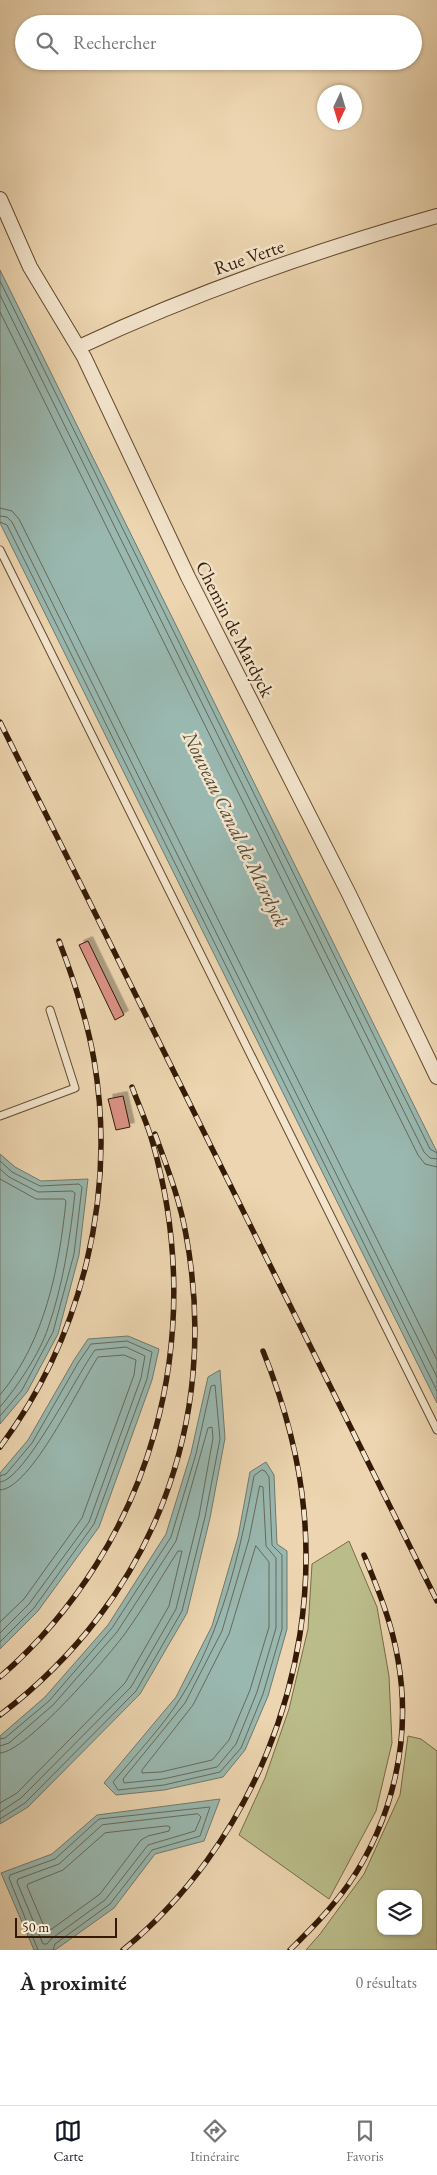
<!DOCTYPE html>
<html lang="fr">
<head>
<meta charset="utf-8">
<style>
	:root { --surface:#fff; --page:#f6f6f6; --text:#202124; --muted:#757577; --line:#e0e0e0; --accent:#111827 }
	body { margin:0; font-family:"EB Garamond",serif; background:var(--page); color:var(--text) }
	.controls { position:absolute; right:15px; bottom:15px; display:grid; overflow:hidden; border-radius:10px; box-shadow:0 1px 4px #0004 }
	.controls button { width:45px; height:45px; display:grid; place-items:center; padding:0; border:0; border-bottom:1px solid var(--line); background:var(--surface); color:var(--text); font:25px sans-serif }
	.compass { position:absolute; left:317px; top:85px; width:45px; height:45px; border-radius:50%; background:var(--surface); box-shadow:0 1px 4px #0004; rotate:184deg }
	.scale { position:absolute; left:15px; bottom:12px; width:102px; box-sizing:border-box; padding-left:5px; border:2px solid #341a06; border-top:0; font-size:14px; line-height:18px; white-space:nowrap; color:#341a06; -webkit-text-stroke:4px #f3e4cc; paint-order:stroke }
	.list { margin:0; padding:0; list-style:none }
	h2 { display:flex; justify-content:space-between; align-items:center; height:65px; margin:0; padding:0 20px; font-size:21px }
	h2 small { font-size:16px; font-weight:400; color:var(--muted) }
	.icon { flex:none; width:28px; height:28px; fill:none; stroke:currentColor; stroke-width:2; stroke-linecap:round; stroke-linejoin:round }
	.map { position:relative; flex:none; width:437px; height:1950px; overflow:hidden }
	.search { position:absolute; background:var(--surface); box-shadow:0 1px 4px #0004; left:15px; right:15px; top:15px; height:55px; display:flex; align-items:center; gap:12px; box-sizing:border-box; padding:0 18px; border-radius:28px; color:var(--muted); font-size:19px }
	.sheet { height:155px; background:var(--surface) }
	nav { display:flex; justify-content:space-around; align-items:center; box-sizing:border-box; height:70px; border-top:1px solid var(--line); background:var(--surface); font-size:14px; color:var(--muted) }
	nav a { display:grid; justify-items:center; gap:2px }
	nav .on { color:var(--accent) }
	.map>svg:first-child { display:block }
	.green { fill:#babd8a; stroke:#776c48; fill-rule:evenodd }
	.water { fill:#99b8b0; stroke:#71796c }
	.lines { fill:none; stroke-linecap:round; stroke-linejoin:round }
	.shore { stroke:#66695b; stroke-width:1 }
	.building { fill:#db9287; stroke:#341a06; filter:url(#shadow) }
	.lane-casing { stroke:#624930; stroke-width:9 }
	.street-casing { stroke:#624930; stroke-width:16 }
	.lane { stroke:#f3e4cc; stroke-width:7 }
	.street { stroke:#f3e4cc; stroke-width:14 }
	.rail-casing { stroke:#341a06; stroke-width:5.5 }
	.rail { stroke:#f3e4cc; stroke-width:4; stroke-dasharray:11; stroke-linecap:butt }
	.labels { text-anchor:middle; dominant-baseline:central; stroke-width:5; stroke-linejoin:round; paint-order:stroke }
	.street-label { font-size:19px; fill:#341a06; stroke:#f3e4cc }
	.water-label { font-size:20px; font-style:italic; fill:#524939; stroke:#f3e4cc }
</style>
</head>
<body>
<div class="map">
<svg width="437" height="1950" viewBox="0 0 437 1950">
	<defs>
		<filter id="shadow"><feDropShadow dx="4.5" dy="-4.5" stdDeviation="0" flood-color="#0004"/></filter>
	</defs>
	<rect width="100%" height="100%" fill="#ecd5b0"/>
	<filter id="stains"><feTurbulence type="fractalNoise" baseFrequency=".004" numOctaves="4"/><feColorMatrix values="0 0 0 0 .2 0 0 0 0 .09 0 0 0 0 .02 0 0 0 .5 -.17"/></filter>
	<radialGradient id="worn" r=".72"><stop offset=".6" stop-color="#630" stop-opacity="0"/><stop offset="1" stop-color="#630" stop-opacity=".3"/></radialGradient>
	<g class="green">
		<path d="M349,1541l28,66 12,69 3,67 -16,68 -47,88 -90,-64 26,-57 24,-69 19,-80 4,-65z"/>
		<path d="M408,1736l13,3 16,12v199h-131l14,-16 44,-60 36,-79zM381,1894h37v37h-37z"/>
	</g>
	<g class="water">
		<path d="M0,270l437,882v251l-437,-880z"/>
		<path d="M0,1154l15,13 26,14 47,-2 -9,76 -21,79 -31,58 -27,32z"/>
		<path d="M128,1336l31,13 -7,31 -53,147 -61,84 -38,38v-176l28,-33 46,-80 14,-21z"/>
		<path d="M220,1370l5,68 -15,80 -23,95 -47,81 -112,113 -28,17v-88l45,-39 63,-72 58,-91 25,-81 17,-76z"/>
		<path d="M266,1462l8,13 3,69 10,7v78l-19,67 -23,54 -22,27 -59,13 -48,5 -12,-12 72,-86 36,-71 26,-89 12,-65z"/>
		<path d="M220,1799l-16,42 -49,13 -41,54 -59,42h-21l-33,-77 51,-19 45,-39z"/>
	</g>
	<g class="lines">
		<g class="shore">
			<path d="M0,281l430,868 7,4"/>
			<path d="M0,295l424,857 6,6 7,1"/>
			<path d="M0,312l418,843 7,9 12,3"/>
			<path d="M0,508l12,3 7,8 418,841"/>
			<path d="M0,516l7,1 5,5 425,855"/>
			<path d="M0,522l7,3 430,866"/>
			<path d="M0,1161l12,11 28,14 39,-2 3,3 -8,67 -21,78 -31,58 -22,26"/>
			<path d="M0,1169l9,8 29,15 34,-1 3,2c-5,46 -12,92 -27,135 -8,25 -31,59 -48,79"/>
			<path d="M0,1179l36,20h28l2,2c-7,68 -21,140 -66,194"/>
			<path d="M262,1470l3,1 4,6 3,68 10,10v74l-19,65 -22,54 -21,24 -56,13 -46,5 -5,-8c21,-25 50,-56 67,-83 42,-67 60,-146 74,-223z"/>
			<path d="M0,1476l6,-2 26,-31 46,-80 13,-19 36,-3 25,11 -5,27 -53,145 -60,84 -34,34"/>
			<path d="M0,1482c24,-1 78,-109 95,-132l31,-3 19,9 -4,22 -52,144 -60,82 -29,29"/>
			<path d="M260,1486l3,1 3,59 10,12v70l-19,64 -21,52 -19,23 -54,12 -39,4 -1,-4 62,-76 37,-72 27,-92z"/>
			<path d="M0,1490c31,-1 80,-106 98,-133l26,-2 12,5 -2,15 -52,143 -58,81 -24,23"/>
			<path d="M256,1546l13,16v65l-19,63 -21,50 -17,20 -51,12 -19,1v-3l51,-65 36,-71z"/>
			<path d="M0,1739l5,-1 44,-37 63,-73 59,-91 25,-83 15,-68 4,-1 5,54 -15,78 -23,94 -46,80 -111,112 -25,16"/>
			<path d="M0,1746l9,-3 44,-38 64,-73 59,-91 32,-113 4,-1 1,11 -14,78 -23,93 -45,78 -110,111 -21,14"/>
			<path d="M0,1753c26,-1 106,-94 124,-118 19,-26 36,-56 54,-84h4l-13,55 -44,77 -108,110 -17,10"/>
			<path d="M198,1814l3,3 -6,14 -47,14 -43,55 -54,39 -4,5h-4l-26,-62 1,-3 41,-15 43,-39z"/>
			<path d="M167,1826l3,1 -1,4 -21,5 -7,4 -41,54 -51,37h-3l-19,-45 1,-2 35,-14 42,-37z"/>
			<path d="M38,1950l-29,-72 1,-3 45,-16 44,-40 111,-12 -10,29 -48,14 -42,54 -55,40 -2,6"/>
		</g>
	</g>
	<g class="building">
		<path d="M88,941l36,74 -9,5 -36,-75z"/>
		<path d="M123,1096l7,31 -14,3 -8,-31z"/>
	</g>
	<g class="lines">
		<g class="lane-casing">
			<g id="lane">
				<path d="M0,550l437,880"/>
				<path d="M0,1116l75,-28 -25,-78"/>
			</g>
		</g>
		<g class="street-casing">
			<g id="street">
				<path d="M0,199l30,68 54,90 104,220 161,317 88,183"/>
				<path d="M79,347c115,-54 235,-96 358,-131"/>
			</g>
		</g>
		<use href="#lane" class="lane"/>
		<use href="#street" class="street"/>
		<g class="rail-casing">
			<g id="rail">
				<path d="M0,722l437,879"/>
				<path d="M0,1447c82,-109 117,-252 94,-387 -7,-41 -20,-80 -35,-119"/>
				<path d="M0,1677c153,-133 208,-340 153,-533 -5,-19 -14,-38 -21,-57"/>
				<path d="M0,1715c152,-115 221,-293 186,-480 -6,-35 -19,-68 -31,-101"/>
				<path d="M123,1950c127,-104 196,-275 181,-438 -5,-56 -20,-109 -41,-161"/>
				<path d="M290,1950c21,-21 41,-41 58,-65 45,-65 64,-147 50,-225 -6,-37 -20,-71 -34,-105"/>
			</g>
		</g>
		<use href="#rail" class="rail"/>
	</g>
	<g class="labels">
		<g class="street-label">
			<text transform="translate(249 257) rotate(-19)">Rue Verte</text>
			<text transform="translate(235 629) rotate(63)">Chemin de Mardyck</text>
		</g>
		<g class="water-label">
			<text transform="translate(236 829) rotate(64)">Nouveau Canal de Mardyck</text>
		</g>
	</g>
	<rect width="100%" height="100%" filter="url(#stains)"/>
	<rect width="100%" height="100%" fill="url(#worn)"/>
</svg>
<div class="controls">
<button><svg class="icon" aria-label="layers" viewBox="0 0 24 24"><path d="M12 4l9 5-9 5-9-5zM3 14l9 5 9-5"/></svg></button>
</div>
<svg class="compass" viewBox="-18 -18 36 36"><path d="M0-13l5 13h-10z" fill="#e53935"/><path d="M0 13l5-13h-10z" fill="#757577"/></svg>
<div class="scale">50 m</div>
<div class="search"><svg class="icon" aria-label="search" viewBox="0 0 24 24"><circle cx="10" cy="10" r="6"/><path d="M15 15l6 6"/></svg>Rechercher</div>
</div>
<section class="sheet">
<h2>À proximité<small>0 résultats</small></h2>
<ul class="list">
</ul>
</section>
<nav>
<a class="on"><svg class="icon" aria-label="map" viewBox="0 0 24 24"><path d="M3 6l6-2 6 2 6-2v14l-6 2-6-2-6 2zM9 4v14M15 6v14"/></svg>Carte</a>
<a><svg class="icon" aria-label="directions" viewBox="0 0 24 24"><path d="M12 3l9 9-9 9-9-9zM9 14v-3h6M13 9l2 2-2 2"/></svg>Itinéraire</a>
<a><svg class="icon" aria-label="saved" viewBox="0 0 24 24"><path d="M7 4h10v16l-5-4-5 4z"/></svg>Favoris</a>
</nav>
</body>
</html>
